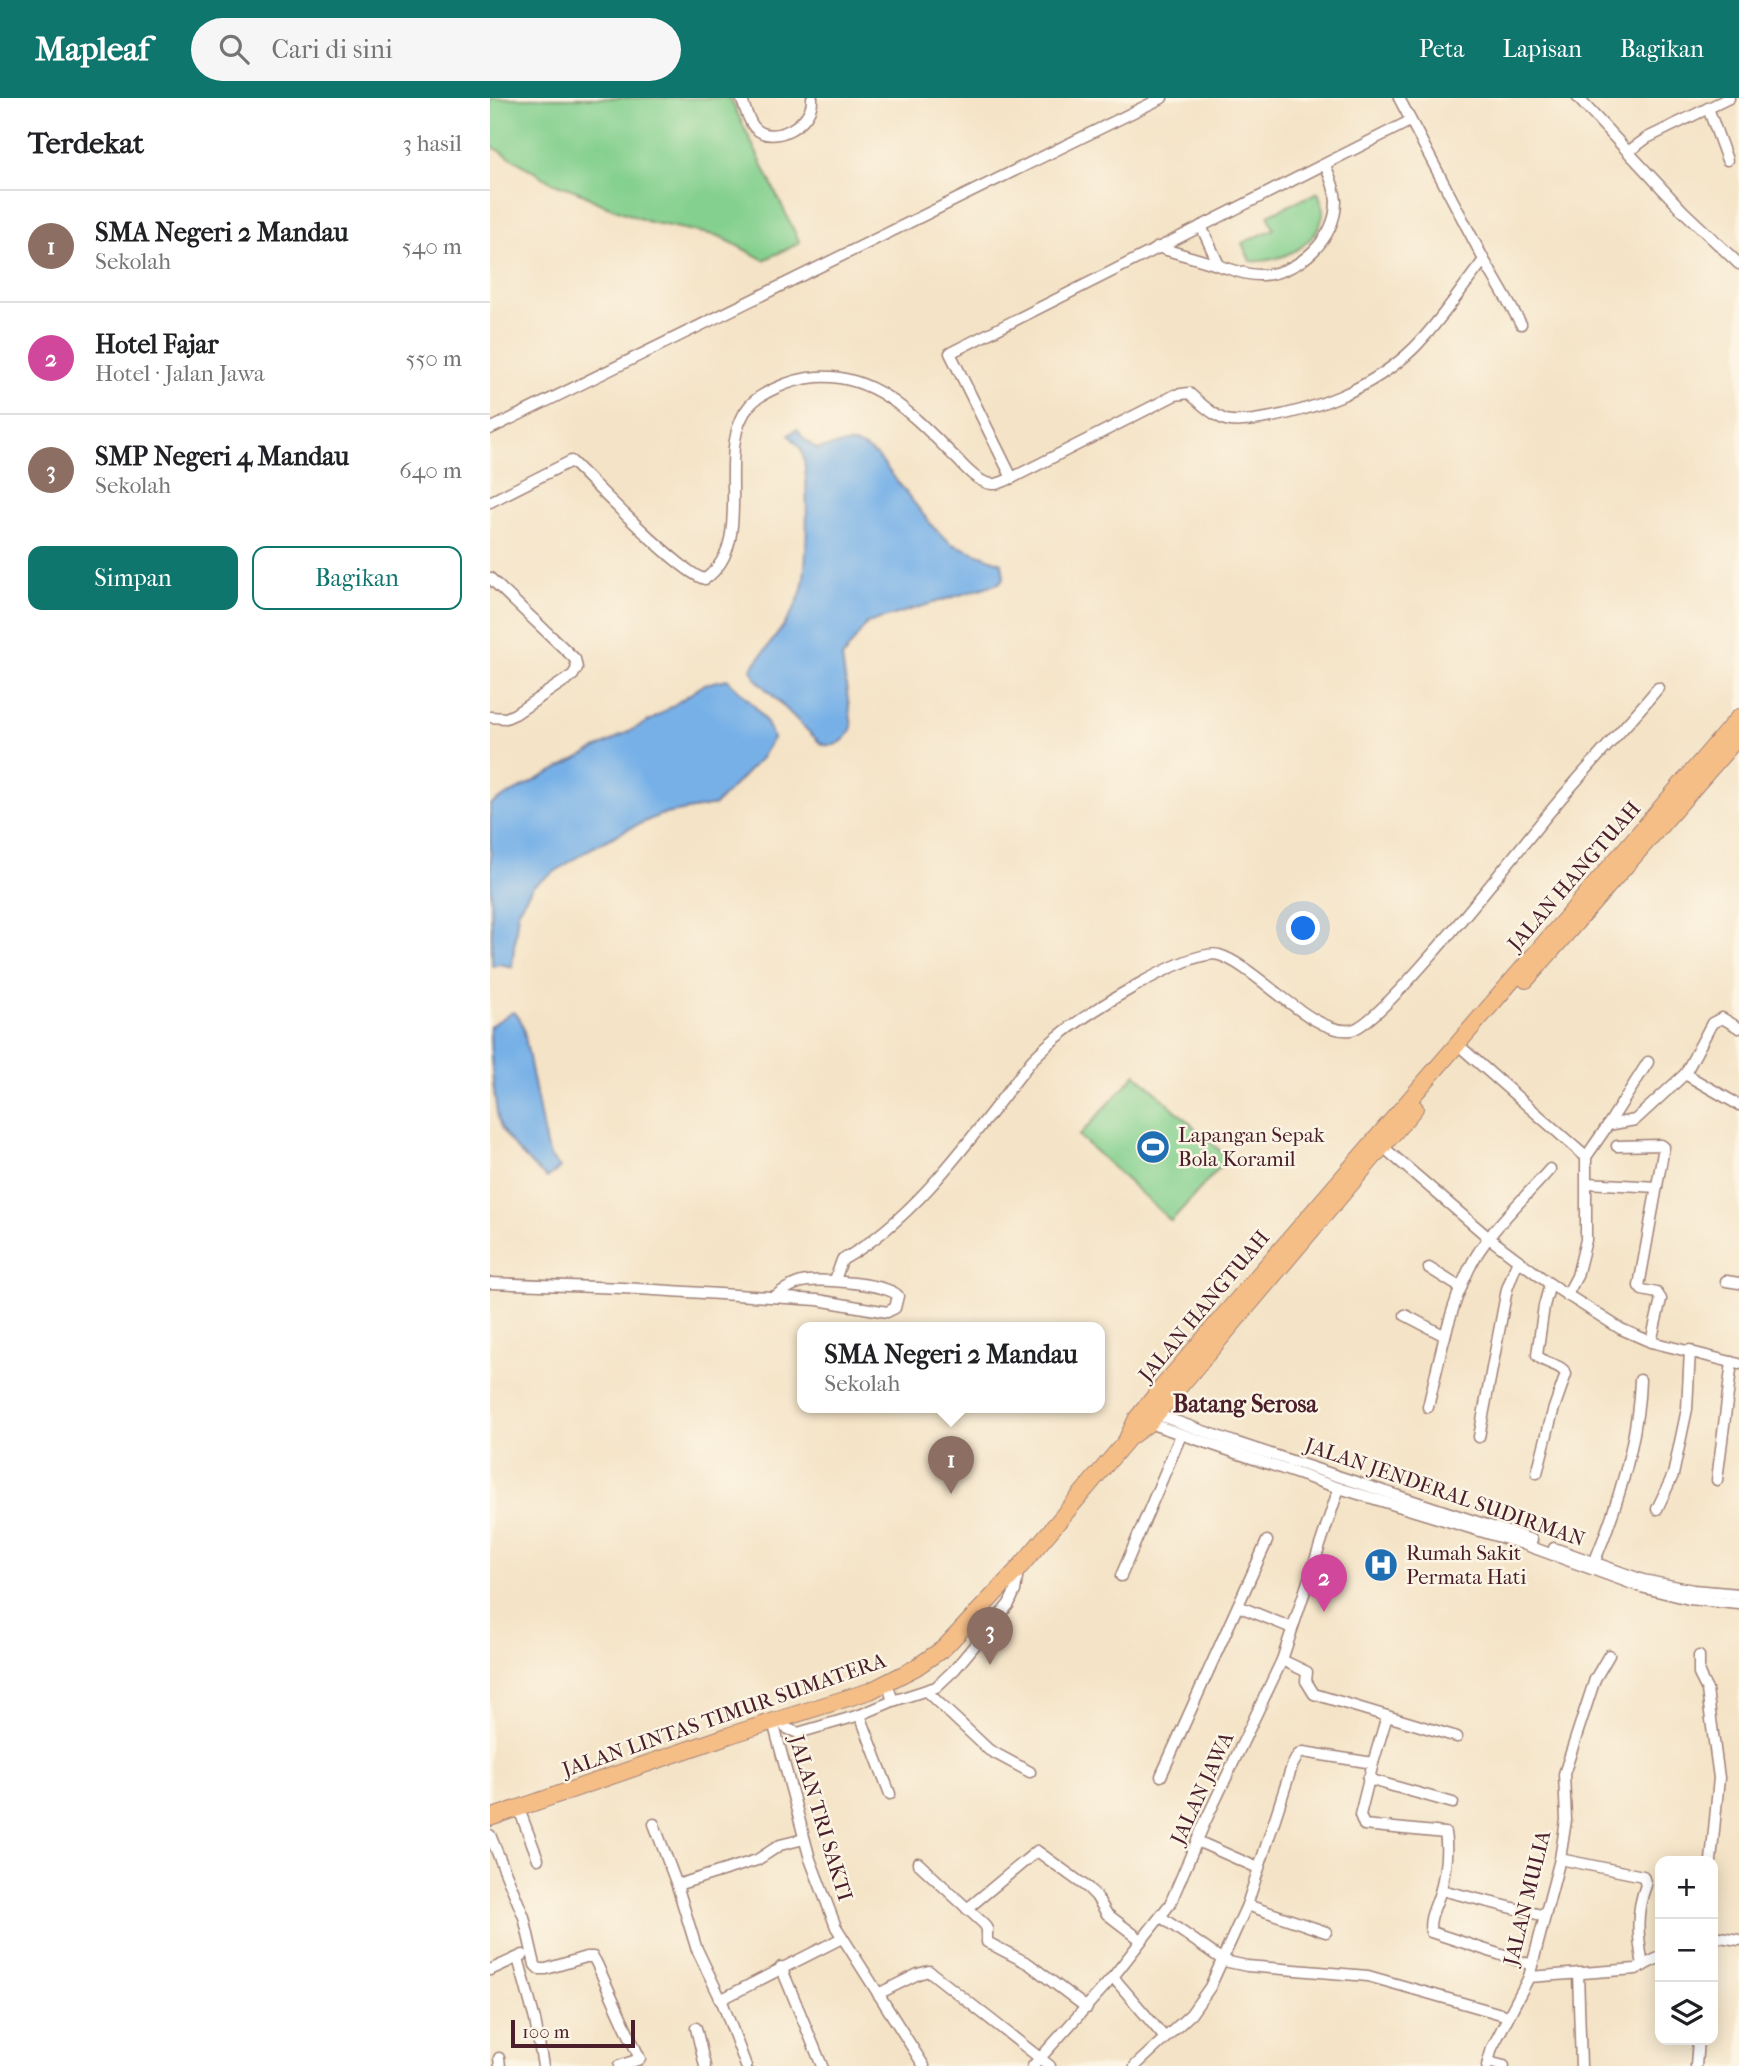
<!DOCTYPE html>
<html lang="id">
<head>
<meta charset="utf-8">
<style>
	:root { --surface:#fff; --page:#f6f6f6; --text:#202124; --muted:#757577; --line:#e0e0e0; --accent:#0f766e }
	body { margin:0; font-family:"IM FELL French Canon",serif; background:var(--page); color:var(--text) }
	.controls { position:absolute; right:21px; bottom:21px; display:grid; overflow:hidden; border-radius:14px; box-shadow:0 4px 18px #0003 }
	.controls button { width:63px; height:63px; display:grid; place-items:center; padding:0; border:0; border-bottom:2px solid var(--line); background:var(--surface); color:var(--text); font:35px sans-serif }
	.scale { position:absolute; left:21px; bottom:18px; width:124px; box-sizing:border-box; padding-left:7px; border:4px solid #4a1f2b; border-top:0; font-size:19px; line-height:24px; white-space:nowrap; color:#4a1f2b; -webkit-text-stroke:5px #fcf5e5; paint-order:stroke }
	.you { position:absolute; left:814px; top:831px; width:24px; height:24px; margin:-18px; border:5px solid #fff; border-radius:50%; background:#1a73e8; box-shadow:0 0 0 10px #1a73e833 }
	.badge { display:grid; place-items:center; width:46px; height:46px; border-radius:50%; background:var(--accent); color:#fff; font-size:23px; font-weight:700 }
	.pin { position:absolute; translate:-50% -58px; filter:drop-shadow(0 2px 4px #0008) }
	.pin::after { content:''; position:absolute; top:37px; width:24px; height:21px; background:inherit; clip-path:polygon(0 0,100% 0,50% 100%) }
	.popup { position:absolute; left:307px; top:1224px; width:308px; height:91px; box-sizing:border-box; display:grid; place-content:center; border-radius:14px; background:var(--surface); filter:drop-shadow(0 2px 5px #0005); font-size:23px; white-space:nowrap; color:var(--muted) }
	.popup b { font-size:26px; color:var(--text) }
	.popup::after { content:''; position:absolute; left:50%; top:100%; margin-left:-14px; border:14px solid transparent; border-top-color:var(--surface) }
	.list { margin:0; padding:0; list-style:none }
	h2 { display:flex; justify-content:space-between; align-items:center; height:91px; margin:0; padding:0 28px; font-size:30px }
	h2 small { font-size:23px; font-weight:400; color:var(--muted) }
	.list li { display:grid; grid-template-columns:46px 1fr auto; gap:21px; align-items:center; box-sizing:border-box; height:112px; padding:0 28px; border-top:2px solid var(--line) }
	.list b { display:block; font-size:26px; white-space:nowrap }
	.list p { margin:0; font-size:23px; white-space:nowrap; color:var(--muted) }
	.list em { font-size:23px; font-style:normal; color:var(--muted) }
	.actions { display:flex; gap:14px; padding:21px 28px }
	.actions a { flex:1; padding:16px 0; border:2px solid var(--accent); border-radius:14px; text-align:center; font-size:24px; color:var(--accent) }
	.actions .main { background:var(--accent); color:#fff }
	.icon { flex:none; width:38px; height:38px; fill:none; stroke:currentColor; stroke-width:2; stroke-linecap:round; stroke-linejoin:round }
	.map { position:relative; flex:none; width:1249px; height:1968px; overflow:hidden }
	header { display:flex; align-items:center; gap:42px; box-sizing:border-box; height:98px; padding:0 35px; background:var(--accent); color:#fff }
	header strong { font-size:33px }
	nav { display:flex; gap:38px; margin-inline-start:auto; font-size:24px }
	.search { width:490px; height:63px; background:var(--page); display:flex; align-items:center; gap:18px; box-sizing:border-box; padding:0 24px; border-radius:38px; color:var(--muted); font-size:26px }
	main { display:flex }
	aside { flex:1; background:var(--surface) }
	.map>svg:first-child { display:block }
	.green { fill:#84d08e; stroke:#67785c; stroke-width:2 }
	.water { fill:#76b0e7; stroke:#606889; stroke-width:2 }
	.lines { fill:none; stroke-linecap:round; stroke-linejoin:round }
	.minor-casing { stroke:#9f8178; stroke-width:13 }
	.highway-casing { stroke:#9f8178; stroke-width:18 }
	.minor { stroke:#fff; stroke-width:10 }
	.highway { stroke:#f6be87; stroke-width:16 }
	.labels { text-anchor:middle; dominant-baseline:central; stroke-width:5; stroke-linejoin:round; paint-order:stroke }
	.street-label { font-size:21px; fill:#4a1f2b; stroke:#fcf5e5 }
	.poi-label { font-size:21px; fill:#4a1f2b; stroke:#fcf5e5; text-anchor:start }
	.quarter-label { font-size:24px; font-weight:bold; fill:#4a1f2b; stroke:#fcf5e5 }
</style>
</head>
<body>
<header>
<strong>Mapleaf</strong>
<div class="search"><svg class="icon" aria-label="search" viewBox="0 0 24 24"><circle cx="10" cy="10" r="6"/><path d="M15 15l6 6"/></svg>Cari di sini</div>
<nav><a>Peta</a><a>Lapisan</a><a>Bagikan</a></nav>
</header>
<main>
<aside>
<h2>Terdekat<small>3 hasil</small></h2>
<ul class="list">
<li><span class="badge" style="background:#8d6e63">1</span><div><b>SMA Negeri 2 Mandau</b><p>Sekolah</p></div><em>540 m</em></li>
<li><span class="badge" style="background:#d1479c">2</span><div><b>Hotel Fajar</b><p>Hotel · Jalan Jawa</p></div><em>550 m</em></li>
<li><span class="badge" style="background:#8d6e63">3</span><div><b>SMP Negeri 4 Mandau</b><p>Sekolah</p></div><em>640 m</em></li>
</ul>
<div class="actions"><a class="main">Simpan</a><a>Bagikan</a></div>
</aside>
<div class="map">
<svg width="1249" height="1968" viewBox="0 0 1249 1968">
	<rect width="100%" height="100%" fill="#fcf5e5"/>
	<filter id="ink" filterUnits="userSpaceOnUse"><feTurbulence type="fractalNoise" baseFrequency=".0143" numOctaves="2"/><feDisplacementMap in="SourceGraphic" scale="14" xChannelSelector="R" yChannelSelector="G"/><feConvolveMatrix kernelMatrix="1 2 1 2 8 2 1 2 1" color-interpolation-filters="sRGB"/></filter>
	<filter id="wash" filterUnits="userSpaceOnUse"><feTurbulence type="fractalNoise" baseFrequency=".00686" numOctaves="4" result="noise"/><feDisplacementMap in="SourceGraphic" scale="28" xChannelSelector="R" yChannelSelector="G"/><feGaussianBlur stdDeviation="1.57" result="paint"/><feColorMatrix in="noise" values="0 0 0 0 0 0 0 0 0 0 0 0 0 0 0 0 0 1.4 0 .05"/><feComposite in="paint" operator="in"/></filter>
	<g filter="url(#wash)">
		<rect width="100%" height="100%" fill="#f4e3c6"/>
		<g class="green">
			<path d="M0,0h240l70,145 -36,17 -45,-24 -70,-14 -52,-20 -20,-11 -26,-9 -61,-37z"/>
			<path d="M828,94c3,9 7,19 4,27 -9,29 -44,44 -72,42l-8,-18 32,-14 -6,-14z"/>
			<path d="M646,976l92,84 -57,63 -92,-85z"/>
		</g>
		<g class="water">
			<path d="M307,331l7,10 13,10c28,-5 38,-12 61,8l56,71 18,16 50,19 2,15 -5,5 -132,40 -25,35 10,69c-5,14 -18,23 -32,16l-64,-64 -5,-10c15,-21 43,-52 50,-77 7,-21 8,-119 1,-140 -2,-6 -9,-12 -13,-17z"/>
			<path d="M237,581c18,18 39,34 46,59l-12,20 -46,47 -55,10 -34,15 -38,20 -55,36 -15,24 -6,57 -12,-3 -8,2 -2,-162 163,-85 52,-35z"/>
			<path d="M23,914l6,5 4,9 23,120 5,12 9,10 -13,10c-16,-13 -33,-29 -45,-48 -8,-13 -12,-85 -12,-104z"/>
		</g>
	</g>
	<g filter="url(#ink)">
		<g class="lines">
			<g class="minor-casing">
				<g id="minor">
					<path d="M251,0c4,9 7,23 14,30 19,19 59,-6 57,-30"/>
					<path d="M909,0l85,162 37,64"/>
					<path d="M1088,0l105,113 56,53"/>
					<path d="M1218,10l19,52"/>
					<path d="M920,23l-460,232 62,125 163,-83 14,-2c10,9 21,20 34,26 9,4 22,2 31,1 57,-8 118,-31 160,-72 26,-26 47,-59 70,-88"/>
					<path d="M1139,53l18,-13 82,-40"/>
					<path d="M711,128l18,39"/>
					<path d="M668,149c20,7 42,12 62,19 14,4 28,10 42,9 37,-2 74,-36 74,-74 -1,-13 -6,-25 -11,-36"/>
					<path d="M0,331l672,-331"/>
					<path d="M0,404l81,-41c22,21 112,115 134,118 54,-38 6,-129 45,-174 7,-8 17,-13 26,-17 13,-6 27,-10 41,-11 61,-4 101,44 141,83 8,9 21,23 34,24 6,1 14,-4 20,-6"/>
					<path d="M0,480l85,81 2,9 -4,7 -58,39 -9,4 -16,-1"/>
					<path d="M1249,930l-17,-10 -10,5 -27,51 54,31"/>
					<path d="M974,952l122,107"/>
					<path d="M1118,1027l40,-63"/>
					<path d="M892,1048l107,92 61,46 71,45 30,13 88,22"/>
					<path d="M1127,1048l44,-1 3,2 -25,139 3,4 15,3 4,6 -10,43"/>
					<path d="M1097,1085l70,4"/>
					<path d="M939,1170l32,20"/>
					<path d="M345,1182l7,-20c76,-42 137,-133 190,-200 9,-9 18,-18 28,-25 24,-20 131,-88 159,-80 36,10 93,81 132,75 31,-4 173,-188 202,-222 34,-41 71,-79 105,-120"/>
					<path d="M1236,1183l13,2"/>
					<path d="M0,1185l132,5 196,12 69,12 8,-4 3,-12c-8,-12 -74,-17 -90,-15 -13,1 -25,9 -34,16"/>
					<path d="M1077,1197l10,-19 9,-36v-83l22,-32 27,-5 50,-46"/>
					<path d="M915,1217l40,21"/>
					<path d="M938,1309c11,-46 20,-95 41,-138 17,-36 55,-70 81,-100"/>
					<path d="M663,1315l81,29 298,98"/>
					<path d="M653,1323l196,67 184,56 118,43 48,12 50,5"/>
					<path d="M989,1339l28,-148 11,-29"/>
					<path d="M1047,1375l16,-62 13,-37c-5,-11 -22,-9 -29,-19l7,-49 6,-22"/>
					<path d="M1227,1382l15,-118"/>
					<path d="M1167,1411l16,-34 14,-66 3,-59"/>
					<path d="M1064,1450l89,32 50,10 46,4"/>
					<path d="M1104,1465c23,-56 44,-122 46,-183"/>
					<path d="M631,1478l60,-141"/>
					<path d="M748,1508l54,22"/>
					<path d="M1209,1558v18l8,16 12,88 -8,83"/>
					<path d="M792,1562l25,12 -1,9 8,13 73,22"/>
					<path d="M397,1585l6,18 43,-14 19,-18 54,-65 6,-13 3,-20"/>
					<path d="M436,1593l63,59 41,22"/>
					<path d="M370,1617l30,79"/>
					<path d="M290,1622l6,8 12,5 62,-18 33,-14"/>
					<path d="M283,1624l37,137 26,68 88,139"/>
					<path d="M883,1665l14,-47 70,21"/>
					<path d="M671,1678l106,-235"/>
					<path d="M878,1681l85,24"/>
					<path d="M29,1711l19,50"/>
					<path d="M164,1726l23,61 19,62 27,57 23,62"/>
					<path d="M0,1737l34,82 11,48 4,4h7l40,-12h7l3,5 44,97 -21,7"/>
					<path d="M707,1743l61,27"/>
					<path d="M1070,1761l83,17 3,9c-11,28 -8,52 -3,81"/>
					<path d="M428,1765l66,61 3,5v13l42,22 58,44"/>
					<path d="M187,1787l80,-25 23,-15 24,-6"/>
					<path d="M951,1792l104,26"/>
					<path d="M757,1807l79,27"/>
					<path d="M477,1811l70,-58 51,37 8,8 11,18 34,26"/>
					<path d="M671,1819l63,44 23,5 121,10 140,40"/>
					<path d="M1223,1838l26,4"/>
					<path d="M28,1860l17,62 8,46"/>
					<path d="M291,1869l41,99"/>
					<path d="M0,1872l33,-15"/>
					<path d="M1088,1875l3,93"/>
					<path d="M623,1879l52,61"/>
					<path d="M1039,1879l107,-8 24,-12"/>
					<path d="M388,1896l40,-20 11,-3 121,95"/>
					<path d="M230,1902l122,-62"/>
					<path d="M206,1930l9,38"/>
					<path d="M9,1960l1,8"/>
					<path d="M998,1964l16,4"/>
					<path d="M543,1968l80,-89 57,-73 35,-82 77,-162 57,-172"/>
					<path d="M645,1968l56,-52 19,-27 37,-82 45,-139 6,-11 5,-3 70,11 -13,52 4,10 81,8c3,17 0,39 -4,56 -3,13 -14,30 -10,43l101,33"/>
					<path d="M997,1968l5,-18 37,-71 31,-118 6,-39 -2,-46 31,-95 14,-24"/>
					<path d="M1206,1968l2,-26"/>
				</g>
			</g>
			<g class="highway-casing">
				<g id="highway">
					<path d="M1036,882l213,-244"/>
					<path d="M640,1339l18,-13 267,-316"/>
					<path d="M0,1720l240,-83 140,-44 45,-23 29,-20 75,-80 107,-127 11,-23 26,-32 576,-669"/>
				</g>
			</g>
			<use href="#minor" class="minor"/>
			<use href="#highway" class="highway"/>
		</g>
	</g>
	<defs>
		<g id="stadium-disc" transform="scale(1.75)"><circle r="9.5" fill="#1f6fb2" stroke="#fcf5e5"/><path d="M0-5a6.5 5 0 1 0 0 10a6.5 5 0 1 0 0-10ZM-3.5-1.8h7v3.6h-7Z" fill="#fff"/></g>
		<g id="hospital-disc" transform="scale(1.75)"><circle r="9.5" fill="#1f6fb2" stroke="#fcf5e5"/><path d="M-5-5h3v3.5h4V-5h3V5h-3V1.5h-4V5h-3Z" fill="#fff"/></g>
	</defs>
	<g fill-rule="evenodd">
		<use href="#stadium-disc" x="663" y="1049"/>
		<use href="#hospital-disc" x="891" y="1467"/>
	</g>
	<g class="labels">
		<g class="street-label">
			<text transform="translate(1084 778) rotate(-49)">JALAN HANGTUAH</text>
			<text transform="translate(714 1208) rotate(-50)">JALAN HANGTUAH</text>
			<text transform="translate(955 1394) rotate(19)">JALAN JENDERAL SUDIRMAN</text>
			<text transform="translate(234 1617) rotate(-19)">JALAN LINTAS TIMUR SUMATERA</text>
			<text transform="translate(712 1690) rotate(-65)">JALAN JAWA</text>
			<text transform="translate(331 1720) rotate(73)">JALAN TRI SAKTI</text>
			<text transform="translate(1037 1800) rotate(-76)">JALAN MULIA</text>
		</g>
		<g class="poi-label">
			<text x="688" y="1037">Lapangan Sepak<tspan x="688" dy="24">Bola Koramil</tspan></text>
			<text x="916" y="1455">Rumah Sakit<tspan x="916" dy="24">Permata Hati</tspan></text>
		</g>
		<g class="quarter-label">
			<text x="755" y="1306">Batang Serosa</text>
		</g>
	</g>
</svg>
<div class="controls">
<button>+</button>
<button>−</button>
<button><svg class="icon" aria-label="layers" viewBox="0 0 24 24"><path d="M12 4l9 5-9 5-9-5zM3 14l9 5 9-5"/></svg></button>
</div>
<div class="scale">100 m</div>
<div class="you"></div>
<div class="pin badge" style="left:461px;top:1396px;background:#8d6e63">1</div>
<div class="popup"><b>SMA Negeri 2 Mandau</b>Sekolah</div>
<div class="pin badge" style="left:834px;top:1514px;background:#d1479c">2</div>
<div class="pin badge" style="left:500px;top:1567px;background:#8d6e63">3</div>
</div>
</main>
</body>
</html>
